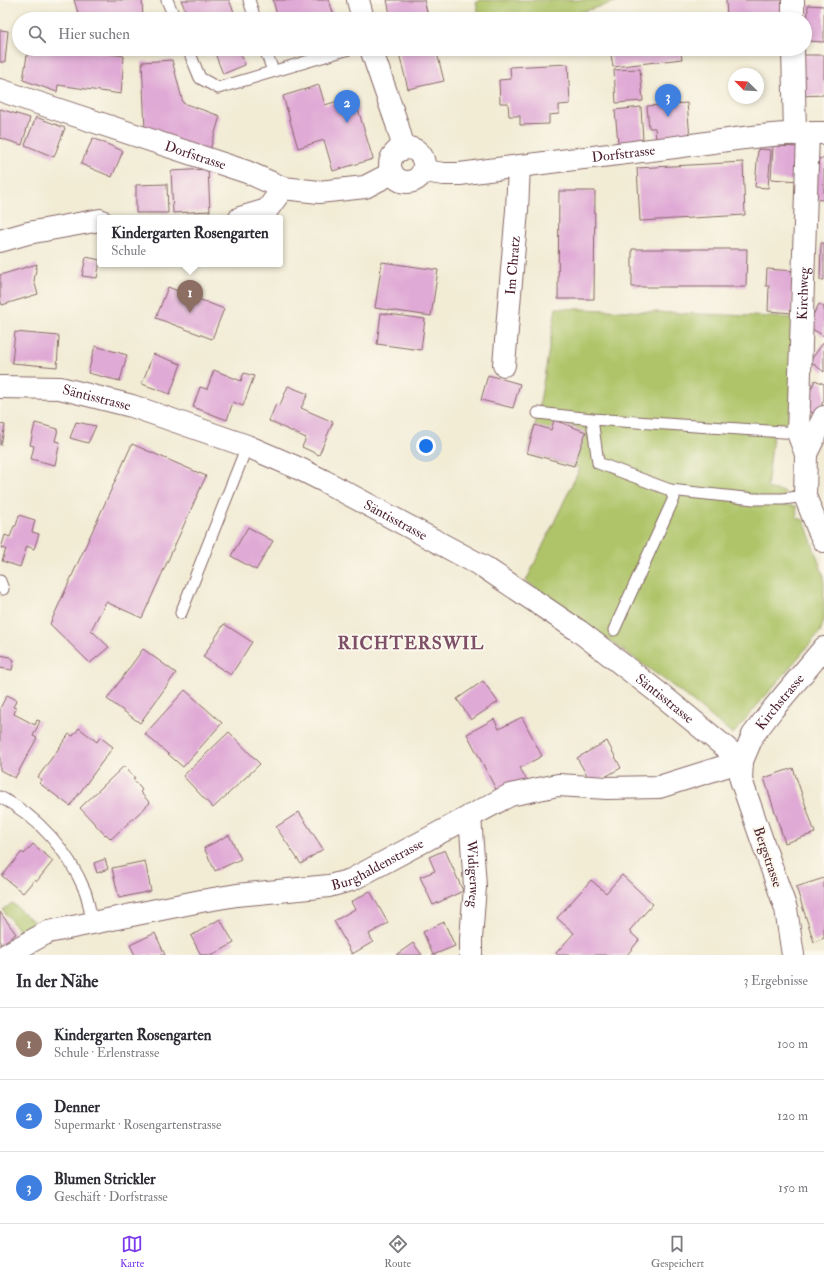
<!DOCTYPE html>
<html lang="de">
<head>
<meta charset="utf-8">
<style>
	:root { --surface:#fff; --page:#f7f7f7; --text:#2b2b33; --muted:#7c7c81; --line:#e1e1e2; --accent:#7c3aed }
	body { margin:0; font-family:"IM FELL Double Pica",serif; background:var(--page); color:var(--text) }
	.compass { position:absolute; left:728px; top:68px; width:36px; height:36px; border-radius:50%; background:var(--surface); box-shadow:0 2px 6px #0003; rotate:294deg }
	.you { position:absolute; left:426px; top:446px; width:14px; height:14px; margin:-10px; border:3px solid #fff; border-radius:50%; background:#1a73e8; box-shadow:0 0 0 6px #1a73e833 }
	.badge { display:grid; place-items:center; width:26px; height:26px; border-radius:50%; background:var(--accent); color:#fff; font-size:13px; font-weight:700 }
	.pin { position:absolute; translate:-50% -33px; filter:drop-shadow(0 1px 2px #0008) }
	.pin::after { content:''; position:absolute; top:21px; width:14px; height:12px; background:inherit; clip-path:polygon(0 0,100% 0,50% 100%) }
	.popup { position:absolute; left:97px; top:215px; width:186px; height:52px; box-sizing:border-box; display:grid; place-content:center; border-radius:4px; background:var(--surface); filter:drop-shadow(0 1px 3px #0005); font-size:13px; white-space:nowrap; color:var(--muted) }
	.popup b { font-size:15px; color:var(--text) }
	.popup::after { content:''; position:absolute; left:50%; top:100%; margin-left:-8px; border:8px solid transparent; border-top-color:var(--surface) }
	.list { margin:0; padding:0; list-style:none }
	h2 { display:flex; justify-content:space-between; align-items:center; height:52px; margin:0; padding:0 16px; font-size:17px }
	h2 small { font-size:13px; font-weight:400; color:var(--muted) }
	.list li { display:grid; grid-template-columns:26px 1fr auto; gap:12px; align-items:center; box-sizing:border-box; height:72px; padding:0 16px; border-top:1px solid var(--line) }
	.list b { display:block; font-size:15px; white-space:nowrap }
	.list p { margin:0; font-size:13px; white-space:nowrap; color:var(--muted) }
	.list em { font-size:13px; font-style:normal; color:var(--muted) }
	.icon { flex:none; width:22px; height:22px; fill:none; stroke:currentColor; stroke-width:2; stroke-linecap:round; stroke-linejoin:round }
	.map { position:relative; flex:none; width:824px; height:955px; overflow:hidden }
	.search { position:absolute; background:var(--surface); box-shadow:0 2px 6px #0003; left:12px; right:12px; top:12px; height:44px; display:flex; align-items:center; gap:10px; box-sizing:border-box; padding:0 14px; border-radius:22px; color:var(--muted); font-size:15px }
	.sheet { height:268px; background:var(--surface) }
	nav { display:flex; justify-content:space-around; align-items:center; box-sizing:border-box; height:56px; border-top:1px solid var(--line); background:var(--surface); font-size:11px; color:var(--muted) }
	nav a { display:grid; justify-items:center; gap:2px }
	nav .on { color:var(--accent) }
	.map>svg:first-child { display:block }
	.green { fill:#afc469; stroke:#7c724a }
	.building { fill:#e0aad6 }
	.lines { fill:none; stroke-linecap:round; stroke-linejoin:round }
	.lane-casing { stroke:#856766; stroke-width:13 }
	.street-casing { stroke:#856766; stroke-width:24 }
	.lane { stroke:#fff; stroke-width:11 }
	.street { stroke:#fff; stroke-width:22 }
	.labels { text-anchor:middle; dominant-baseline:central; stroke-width:4; stroke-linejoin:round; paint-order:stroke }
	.street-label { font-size:14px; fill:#4a1f2b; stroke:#fbf7ec }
	.district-label { font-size:18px; font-weight:bold; letter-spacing:1px; fill:#7e5067; stroke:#fbf7ec }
</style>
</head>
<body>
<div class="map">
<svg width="824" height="955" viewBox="0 0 824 955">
	<rect width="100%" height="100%" fill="#fbf7ec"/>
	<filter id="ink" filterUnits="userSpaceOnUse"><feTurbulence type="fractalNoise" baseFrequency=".025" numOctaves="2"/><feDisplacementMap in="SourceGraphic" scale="8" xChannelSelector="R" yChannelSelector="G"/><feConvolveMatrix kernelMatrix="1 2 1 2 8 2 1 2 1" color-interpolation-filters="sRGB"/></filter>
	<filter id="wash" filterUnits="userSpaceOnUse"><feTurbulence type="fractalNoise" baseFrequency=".012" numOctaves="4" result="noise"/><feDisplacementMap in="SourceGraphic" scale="16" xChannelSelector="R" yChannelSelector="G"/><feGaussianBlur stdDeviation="0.9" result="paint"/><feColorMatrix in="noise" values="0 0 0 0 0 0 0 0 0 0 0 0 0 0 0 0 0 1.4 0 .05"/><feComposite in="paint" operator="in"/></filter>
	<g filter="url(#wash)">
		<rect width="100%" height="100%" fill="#f2ecd5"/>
		<g class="green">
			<path d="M481,0h141l-64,19h-78l-4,-17z"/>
			<path d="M556,308l242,10 -5,111 -19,-2 -7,61 18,4 -2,13 13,1 1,12 7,2 20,57v44l-4,11 -87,102 -64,-51 -143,-102 54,-113 -53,-15 11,-40z"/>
			<path d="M12,903l22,19 -16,8 -15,-20z"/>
		</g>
		<g id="blocks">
			<g class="building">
				<path d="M74,0h68l1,19h-63z"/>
				<path d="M181,0h48l8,19h-48z"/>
				<path d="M273,0h56l6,19h-57z"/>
				<path d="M387,0h37l5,19h-38z"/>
				<path d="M726,0h59l1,16 -39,2v1h-20z"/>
				<path d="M808,5l16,1v36l-17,-1z"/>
				<path d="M0,30l8,1 -3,31h-5z"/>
				<path d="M28,49h46l50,7 -3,38 -63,-9 -1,7 -34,-12z"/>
				<path d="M201,49h38l6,16 -22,9 -9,-23 -10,4z"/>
				<path d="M398,49h38l8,32 -36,8z"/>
				<path d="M610,49h70l2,10 -69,8z"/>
				<path d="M800,55h24v40l-24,1z"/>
				<path d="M172,60l11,43 37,13 -11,37 -64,-23 -3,-68z"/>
				<path d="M568,64l2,40 -11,1v9l-10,1v9l-29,1v-9h-11l-1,-13h-8l-1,-23 12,-1 -1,-12z"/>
				<path d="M640,69l3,32 -27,2 -2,-33z"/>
				<path d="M319,85l6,20 29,-9 19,63 -40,12 -9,-31 -26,8 -15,-52z"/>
				<path d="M687,103l3,35 -34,2 -1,-12h-6l-2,-22z"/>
				<path d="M641,107l2,34 -25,2 -3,-33z"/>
				<path d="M0,109l30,9 -8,27 -22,-7z"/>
				<path d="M36,117l29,11 -11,29 -29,-12z"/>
				<path d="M93,138l30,13 -11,26 -31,-13z"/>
				<path d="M773,146l28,1 -2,34 -28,-2z"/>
				<path d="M758,149l13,1 -3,38 -13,-1z"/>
				<path d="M812,158l12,1v41l-14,-1z"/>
				<path d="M743,162l2,53 -105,6 -3,-53z"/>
				<path d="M208,169l2,42 -37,2 -2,-42z"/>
				<path d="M167,184l1,29h-32v-28z"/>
				<path d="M559,191h36l-1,108h-36z"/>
				<path d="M821,243h3v37h-4z"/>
				<path d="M632,249h115l-1,38h-114z"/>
				<path d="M86,257l14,3 -3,18 -15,-2z"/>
				<path d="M382,262l56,8 -7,46 -56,-8z"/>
				<path d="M37,264l-3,17 4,13 -36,11 -2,-6v-24z"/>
				<path d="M767,269l27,2 -2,42 -24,-2 1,-25h-3z"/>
				<path d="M168,287l56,22 -12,30 -56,-21z"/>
				<path d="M819,304l5,3v29l-17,-10z"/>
				<path d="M381,313l44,6 -4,31 -44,-6z"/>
				<path d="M15,332l44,4 -2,31 -45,-4z"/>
				<path d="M824,342v30l-14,-11z"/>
				<path d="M95,346l32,9 -7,26 -32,-8z"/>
				<path d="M153,354l28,10 -11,30 -28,-10z"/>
				<path d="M214,370l27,11 3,-8 10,3 -11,30 -10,-4 -6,18 -34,-13 7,-20 7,2z"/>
				<path d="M488,375l32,9 -7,24 -32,-8z"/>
				<path d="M815,380l9,4v16l-7,15 -14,-7z"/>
				<path d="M288,386l20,8 -7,14 32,14 -14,33 -17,-8 4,-9 -37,-17 7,-17 4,1z"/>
				<path d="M554,420l32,12 -12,34 -47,-13 8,-28 16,5z"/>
				<path d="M76,422l20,4 -8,17 -18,-5z"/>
				<path d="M35,423l23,6 -3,12 5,1 -5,23 -24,-6 3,-13 -4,-1z"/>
				<path d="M0,424l5,1 -4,20h-1z"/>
				<path d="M132,444l74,32 -64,142 -36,-16 -15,28 18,17 -19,16 -40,-39z"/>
				<path d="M19,515l16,5 -3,12 7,2 -5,15 -7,-3 -7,21 -18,-6 4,-12 -5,-1 4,-13 5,2 4,-11h2z"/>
				<path d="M248,527l25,14 -17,29 -25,-14z"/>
				<path d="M224,624l28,18 -21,33 -28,-18z"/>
				<path d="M143,649l33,24 -36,50 -33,-24z"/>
				<path d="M0,655l10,2 4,3 -2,10 -12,-2z"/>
				<path d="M483,681l15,21 -27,18 -14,-21z"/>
				<path d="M185,690l37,33 -39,44 -38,-33z"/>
				<path d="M7,695l10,5 -4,7 3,1 -2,6 21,11 2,-5 3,1 -7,15 4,2 -22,40 -15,-8v-62z"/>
				<path d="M522,717l20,39 -22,12 7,12 -28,15 -32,-61 27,-15 5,10z"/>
				<path d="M79,728l18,14 3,-5 13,10 -43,59 -31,-23 3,-3 -4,-3 31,-43 4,2z"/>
				<path d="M229,732l31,32 -47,44 -30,-32z"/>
				<path d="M607,741l14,27 -29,16 -15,-26z"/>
				<path d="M124,766l11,12 -2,1 9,11 -2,2 10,11 -39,36 -5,-5 -1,1 -25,-27z"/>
				<path d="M793,768l22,65 -30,10 -21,-65z"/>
				<path d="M299,812l24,37 -22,15 -25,-37z"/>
				<path d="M229,835l12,24 -26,12 -11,-23z"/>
				<path d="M33,844l20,17 -16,20 -2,-2 -12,14 -21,-17 20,-24 2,2z"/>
				<path d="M445,850l18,41 -30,14 -13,-28 15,-6 -6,-14z"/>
				<path d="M105,859l3,10 -11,4 -3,-10z"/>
				<path d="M145,861l6,30 -32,7 -7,-30z"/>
				<path d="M622,875l31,29 -24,27 10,9 -12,15h-69l-2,-2 18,-20 -17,-15 34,-38 15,13z"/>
				<path d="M824,878v60l-10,4 -18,-55z"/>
				<path d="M370,891l18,32 -19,11 4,8 -21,12 -18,-33 21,-12 -4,-7z"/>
				<path d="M0,912l16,22 -16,11z"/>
				<path d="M220,919l14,24 -21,12h-12l-10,-19z"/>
				<path d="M444,922l11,24 -22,9 -10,-23z"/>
				<path d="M155,933l10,22h-30l-5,-10z"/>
				<path d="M413,943l9,12h-26z"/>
			</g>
		</g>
	</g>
	<g filter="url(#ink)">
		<use href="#blocks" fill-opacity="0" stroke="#856766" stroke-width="1"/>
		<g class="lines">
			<g class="lane-casing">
				<g id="lane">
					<path d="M167,0l8,19"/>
					<path d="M249,0l6,19"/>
					<path d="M188,49l12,29 18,10 131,-39"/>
					<path d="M265,49l8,22"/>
					<path d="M538,413l54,6 206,14"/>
					<path d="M592,419l6,44 72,27 4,8 -60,132"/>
					<path d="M670,490l84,9h29l22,-3"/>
					<path d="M0,581l3,8"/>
					<path d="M181,613l66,-167"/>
					<path d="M0,797c38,19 69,55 85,94 4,10 5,22 7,32"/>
				</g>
			</g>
			<g class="street-casing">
				<g id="street">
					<path d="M358,0l5,19"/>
					<path d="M793,0v19"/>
					<path d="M371,49l26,75 7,25"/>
					<path d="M793,49l2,85"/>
					<path id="s1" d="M0,90l29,10 218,72 36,16 36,4 46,-5 27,-14"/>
					<circle cx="407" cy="165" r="17"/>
					<path id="s2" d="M424,171l20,3h16c63,-9 126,-16 190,-24 58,-6 115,-18 174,-17"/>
					<path d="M240,218l27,-8 16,-22"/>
					<path d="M0,241l28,-8 72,-13"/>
					<path id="s3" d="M504,365l13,-155 2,-44"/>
					<path id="s4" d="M0,387l60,1 72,18 115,40 51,22 26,13 160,86 95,64 85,66 78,64"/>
					<path d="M824,417l-18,37 -1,42 14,35 5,10"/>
					<path id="s5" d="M806,454l-8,-21 10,-300"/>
					<path id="s6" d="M470,816l5,70 -4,53v16"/>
					<path id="s7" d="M6,955l42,-23 153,-31 36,-6 92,-9 22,-6 159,-85 48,-10 49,3 52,-1 83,-26"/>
					<path id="s8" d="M793,955l-7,-46 -45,-129 1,-19 11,-26 20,-26 51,-61"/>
				</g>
			</g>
			<use href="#lane" class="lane"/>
			<use href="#street" class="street"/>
		</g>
	</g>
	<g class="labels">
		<g class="street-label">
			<text stroke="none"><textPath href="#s2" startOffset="201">Dorfstrasse</textPath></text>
			<text stroke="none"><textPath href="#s1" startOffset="206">Dorfstrasse</textPath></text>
			<text stroke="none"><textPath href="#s3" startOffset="100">Im Chratz</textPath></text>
			<text stroke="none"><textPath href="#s5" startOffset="162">Kirchweg</textPath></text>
			<text stroke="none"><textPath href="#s4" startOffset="98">Säntisstrasse</textPath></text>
			<text stroke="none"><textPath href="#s4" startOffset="422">Säntisstrasse</textPath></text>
			<text stroke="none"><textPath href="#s4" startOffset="746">Säntisstrasse</textPath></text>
			<text stroke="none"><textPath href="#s8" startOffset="273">Kirchstrasse</textPath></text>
			<text transform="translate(768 857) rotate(71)">Bergstrasse</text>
			<text stroke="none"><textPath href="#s7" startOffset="386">Burghaldenstrasse</textPath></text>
			<text stroke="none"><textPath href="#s6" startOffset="58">Widigerweg</textPath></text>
		</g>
		<g class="district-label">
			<text x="411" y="643">RICHTERSWIL</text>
		</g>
	</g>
</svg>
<svg class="compass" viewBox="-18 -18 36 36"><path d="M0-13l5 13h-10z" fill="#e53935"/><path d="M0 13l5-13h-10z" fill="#7c7c81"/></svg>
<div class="you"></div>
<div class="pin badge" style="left:190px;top:313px;background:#8d6e63">1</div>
<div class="popup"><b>Kindergarten Rosengarten</b>Schule</div>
<div class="pin badge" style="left:347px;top:123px;background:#3f7fe0">2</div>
<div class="pin badge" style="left:668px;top:117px;background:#3f7fe0">3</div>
<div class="search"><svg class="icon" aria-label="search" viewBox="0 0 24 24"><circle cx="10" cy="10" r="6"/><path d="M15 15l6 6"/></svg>Hier suchen</div>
</div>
<section class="sheet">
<h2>In der Nähe<small>3 Ergebnisse</small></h2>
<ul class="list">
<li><span class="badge" style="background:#8d6e63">1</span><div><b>Kindergarten Rosengarten</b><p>Schule · Erlenstrasse</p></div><em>100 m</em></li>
<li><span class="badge" style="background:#3f7fe0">2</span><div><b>Denner</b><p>Supermarkt · Rosengartenstrasse</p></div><em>120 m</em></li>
<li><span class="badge" style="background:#3f7fe0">3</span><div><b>Blumen Strickler</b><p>Geschäft · Dorfstrasse</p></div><em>150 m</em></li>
</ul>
</section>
<nav>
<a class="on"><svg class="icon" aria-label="map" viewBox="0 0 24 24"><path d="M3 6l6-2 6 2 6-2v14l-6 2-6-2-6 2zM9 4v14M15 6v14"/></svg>Karte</a>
<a><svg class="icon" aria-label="directions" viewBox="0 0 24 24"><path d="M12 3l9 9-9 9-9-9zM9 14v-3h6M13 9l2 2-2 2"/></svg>Route</a>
<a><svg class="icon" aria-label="saved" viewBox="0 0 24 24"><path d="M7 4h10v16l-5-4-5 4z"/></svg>Gespeichert</a>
</nav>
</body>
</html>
